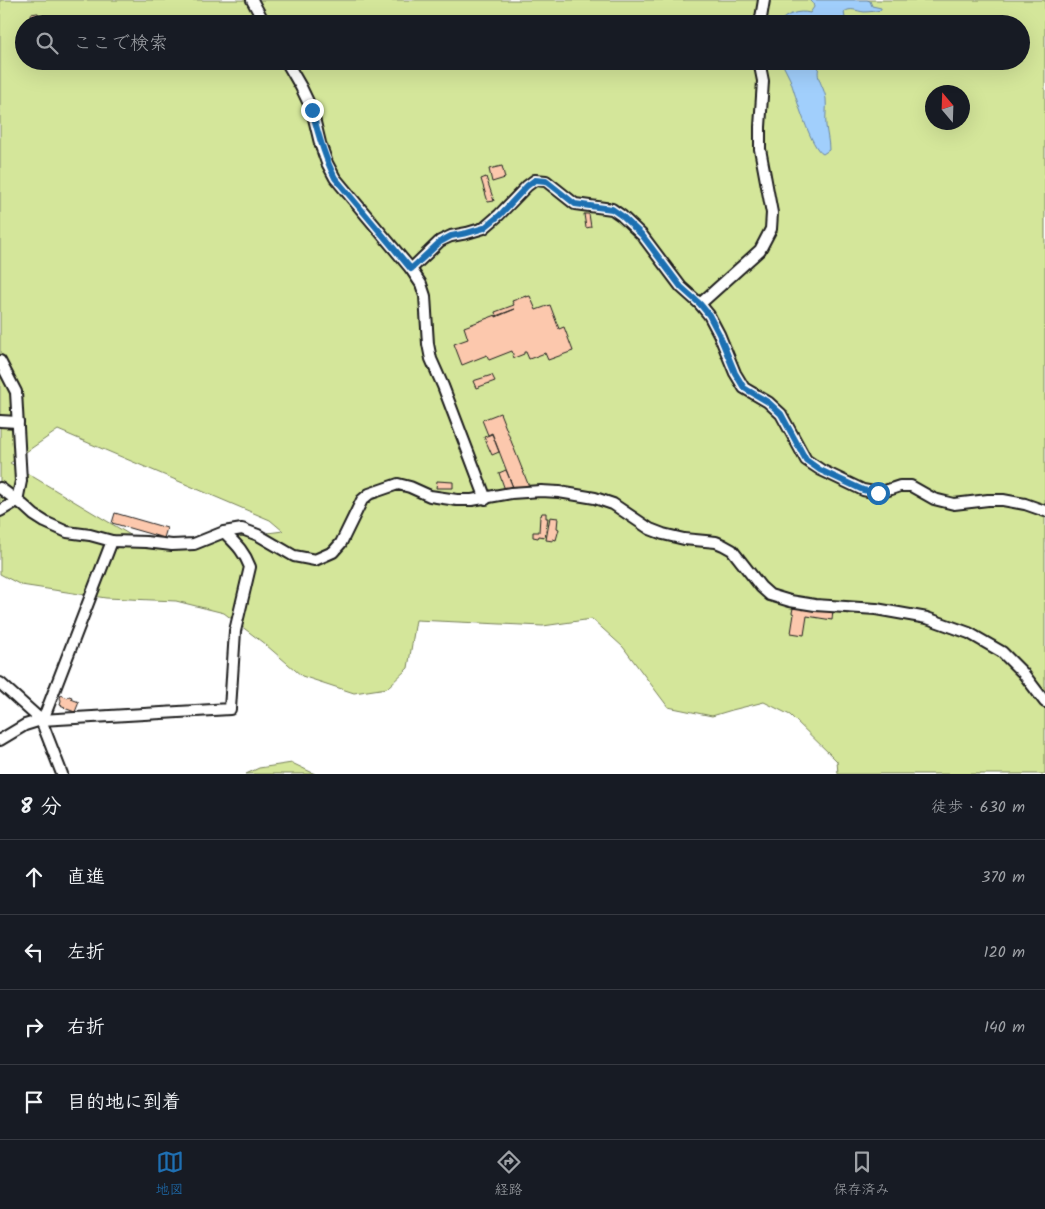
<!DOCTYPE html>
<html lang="ja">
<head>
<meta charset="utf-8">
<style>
	:root { --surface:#171b24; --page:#242831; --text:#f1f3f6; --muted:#9ea1a6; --line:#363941; --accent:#1f6fb2 }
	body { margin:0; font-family:Kalam,"Klee One",sans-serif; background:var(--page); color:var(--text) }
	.compass { position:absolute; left:925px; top:85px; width:45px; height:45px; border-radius:50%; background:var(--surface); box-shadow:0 5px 20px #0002; rotate:341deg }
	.stop { position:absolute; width:15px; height:15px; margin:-11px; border:4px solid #1f6fb2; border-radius:50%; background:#fff }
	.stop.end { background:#1f6fb2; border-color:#fff; box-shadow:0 1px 5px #0008 }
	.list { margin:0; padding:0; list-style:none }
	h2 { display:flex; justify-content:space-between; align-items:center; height:65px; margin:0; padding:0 20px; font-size:21px }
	h2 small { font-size:16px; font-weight:400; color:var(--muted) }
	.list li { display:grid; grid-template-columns:32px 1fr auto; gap:15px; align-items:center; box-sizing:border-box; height:75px; padding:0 20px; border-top:1px solid var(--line) }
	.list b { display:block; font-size:19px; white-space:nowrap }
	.list em { font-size:16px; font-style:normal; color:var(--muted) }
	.icon { flex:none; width:28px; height:28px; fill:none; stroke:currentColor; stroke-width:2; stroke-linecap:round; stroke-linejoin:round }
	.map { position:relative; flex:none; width:1045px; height:774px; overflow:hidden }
	.search { position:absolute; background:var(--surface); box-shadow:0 5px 20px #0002; left:15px; right:15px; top:15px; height:55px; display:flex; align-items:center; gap:12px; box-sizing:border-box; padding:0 18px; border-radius:28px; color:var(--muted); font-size:19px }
	.sheet { height:365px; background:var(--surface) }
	nav { display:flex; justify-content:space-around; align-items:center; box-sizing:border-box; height:70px; border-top:1px solid var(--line); background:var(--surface); font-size:14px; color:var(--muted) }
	nav a { display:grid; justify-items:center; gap:2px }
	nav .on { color:var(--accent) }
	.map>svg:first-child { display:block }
	.green { fill:#d4e69a; stroke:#78815b; fill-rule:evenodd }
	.water { fill:#a1cffc; stroke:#6c87a2 }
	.building { fill:#fcc8ad; stroke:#1c1c1c }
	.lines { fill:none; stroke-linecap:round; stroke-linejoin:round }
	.minor-casing { stroke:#1c1c1c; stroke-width:14 }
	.minor { stroke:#fff; stroke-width:10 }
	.route { stroke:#1f6fb2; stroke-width:6 }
</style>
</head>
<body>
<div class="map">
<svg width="1045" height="774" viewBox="0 0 1045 774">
	<rect width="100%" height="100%" fill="#fff"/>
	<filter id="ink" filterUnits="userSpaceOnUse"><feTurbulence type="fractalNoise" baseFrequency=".02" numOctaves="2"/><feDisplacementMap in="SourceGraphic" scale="10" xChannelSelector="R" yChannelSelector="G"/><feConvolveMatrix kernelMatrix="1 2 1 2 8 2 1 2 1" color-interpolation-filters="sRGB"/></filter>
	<g filter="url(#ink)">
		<g class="green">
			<path d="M0,0h1045v774h-207l-1,-13 -47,-46 -26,-13 -32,8 -20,6 -44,-9 -45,-60 -31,-28 -49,7 -127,-6 -8,48 -21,20 -33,5 -52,-17 -36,-31 -42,-32 -48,-12 -70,-3 -85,-13 -21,-11zM24,24h997v37h-997zM932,92h30v30h-30zM58,430l212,90 13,11 -131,17 -142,-85z"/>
			<path d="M292,763l23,11h-69l13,-6z"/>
		</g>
		<g class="water">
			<path d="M810,0h57l3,1 2,5 9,2v2c-5,1 -12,2 -17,2 -8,-1 -13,-5 -20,0l2,12h-68c7,-10 21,-14 32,-11l4,-6 -1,-4z"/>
			<path d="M781,61h41c-10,15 2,23 4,38 1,9 -1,18 0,27 1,8 3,16 3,24l-6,4c-12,-5 -28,-60 -33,-75 -3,-6 -6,-12 -9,-18z"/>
		</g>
		<g class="building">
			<path d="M38,13l3,10 -8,1 -2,-10z"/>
			<path d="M502,166l3,12 -13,4 -3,-13z"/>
			<path d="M486,177l8,24 -6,1 -7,-23z"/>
			<path d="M584,214h5l2,13 -5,1z"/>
			<path d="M526,296v1l4,-1 6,14 14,-5 9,24 5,-2 9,24 -25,9 -3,-7 -16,6 -3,-7h-2v2l-10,4 -2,-7 -23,9 -2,-5 -25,10 -8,-21 14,-5 -4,-12 32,-12v2l19,-8 -19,7 -1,-4 19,-7 -2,-4z"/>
			<path d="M492,375l3,6 -19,7 -3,-7z"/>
			<path d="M500,413l30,76 -14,6 -24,-62 -4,2 -6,-15z"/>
			<path d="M492,434l7,18 -7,3 -8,-18z"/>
			<path d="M506,470l10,25 -8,3 -9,-25z"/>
			<path d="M437,481l16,1v6h-17z"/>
			<path d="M115,513l52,15 -3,10 -52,-15z"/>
			<path d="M542,513h4v5h2l-3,19 -6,-1 -1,2 -5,-1v-5h6l1,-16h1z"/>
			<path d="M550,517l8,1 -1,10 2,1 -3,11 -3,-1v2l-7,-1z"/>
			<path d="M796,601l37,8 -1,11 -25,-4 -3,19 -13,-2 3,-19 -2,-1 1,-5h2z"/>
			<path d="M61,695l7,3 1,-2 3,1 -1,2 8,3 -4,10 -11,-4 1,-1 -5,-2 1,-5 -1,-2z"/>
		</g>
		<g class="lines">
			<g class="minor-casing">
				<g id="minor">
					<path d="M252,0l13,24"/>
					<path d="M760,24l4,-24"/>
					<path d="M286,61l15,26 11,23 8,33 7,20 8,15 76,91 10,15 4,12 3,48 3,15 12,27 43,113"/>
					<path d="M411,269l29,-28 11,-5 16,-3 17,-5 15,-13 28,-29 8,-6 11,1 29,23 37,5 10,7 20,19 39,52 19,17 9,11 10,19 16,39 9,15 24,14 13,12 25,46 15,10 42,20 16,3 21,-7h11l23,13 20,5 34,-4h15l22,4 20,7"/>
					<path d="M700,304l60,-54 11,-21 1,-16 -12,-64v-22l3,-46 -4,-20"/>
					<path d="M0,361l16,31 5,89 -4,20 -17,10"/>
					<path d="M0,421l18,1"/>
					<path d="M0,488l23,17 11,10 11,7 22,10 23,3 22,6 34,1 26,3 22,-1 30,-12 18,-3 16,6 36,21 21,4 18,-8 8,-9 21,-43 7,-6 29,-10 12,3 20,9 27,4h15l39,-7 30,-2 18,1 36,6 18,6 37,25 13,5 21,5 32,3 7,3 9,5 29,37 9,8 20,6 25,4 61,4 51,9 42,15 33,19 21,21 22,29"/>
					<path d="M0,683l41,37 21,54"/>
					<path d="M41,720l5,-8 66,-171"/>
					<path d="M0,740l25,-15 16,-5 189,-11 5,-78 15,-64c-6,-16 -14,-23 -26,-35"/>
				</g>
			</g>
			<use href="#minor" class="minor"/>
		</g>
	</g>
	<g class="lines" filter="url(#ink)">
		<path class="route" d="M312,110c6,24 12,46 23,68l76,91 29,-27 11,-6 16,-3 17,-5 16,-13 27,-29 8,-6 11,1 29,23 37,5 10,7 20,19 39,52 19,17 9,11 10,19 16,39 9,15 24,14 13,12 25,46 14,10 43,20 15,3"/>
	</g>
</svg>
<svg class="compass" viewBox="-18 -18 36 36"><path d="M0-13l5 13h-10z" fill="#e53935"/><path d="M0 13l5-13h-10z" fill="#9ea1a6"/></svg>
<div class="stop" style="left:878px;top:493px"></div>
<div class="stop end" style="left:312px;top:110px"></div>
<div class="search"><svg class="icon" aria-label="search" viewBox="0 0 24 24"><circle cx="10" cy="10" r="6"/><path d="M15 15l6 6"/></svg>ここで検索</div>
</div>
<section class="sheet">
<h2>8 分<small>徒歩 · 630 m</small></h2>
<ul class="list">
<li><svg class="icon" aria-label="ahead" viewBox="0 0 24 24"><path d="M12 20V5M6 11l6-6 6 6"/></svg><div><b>直進</b></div><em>370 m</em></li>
<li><svg class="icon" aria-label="left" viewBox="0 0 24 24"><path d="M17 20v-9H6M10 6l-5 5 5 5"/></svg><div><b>左折</b></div><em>120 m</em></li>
<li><svg class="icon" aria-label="right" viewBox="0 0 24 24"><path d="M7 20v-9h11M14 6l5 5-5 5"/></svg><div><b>右折</b></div><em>140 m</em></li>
<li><svg class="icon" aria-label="arrive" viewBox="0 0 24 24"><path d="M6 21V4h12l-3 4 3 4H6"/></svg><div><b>目的地に到着</b></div></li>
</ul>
</section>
<nav>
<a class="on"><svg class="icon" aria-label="map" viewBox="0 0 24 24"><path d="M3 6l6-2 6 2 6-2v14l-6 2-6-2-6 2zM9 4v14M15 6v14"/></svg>地図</a>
<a><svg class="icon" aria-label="directions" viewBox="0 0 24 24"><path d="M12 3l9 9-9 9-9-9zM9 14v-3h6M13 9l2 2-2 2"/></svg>経路</a>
<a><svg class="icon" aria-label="saved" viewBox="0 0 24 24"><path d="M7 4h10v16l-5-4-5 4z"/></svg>保存済み</a>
</nav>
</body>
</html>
